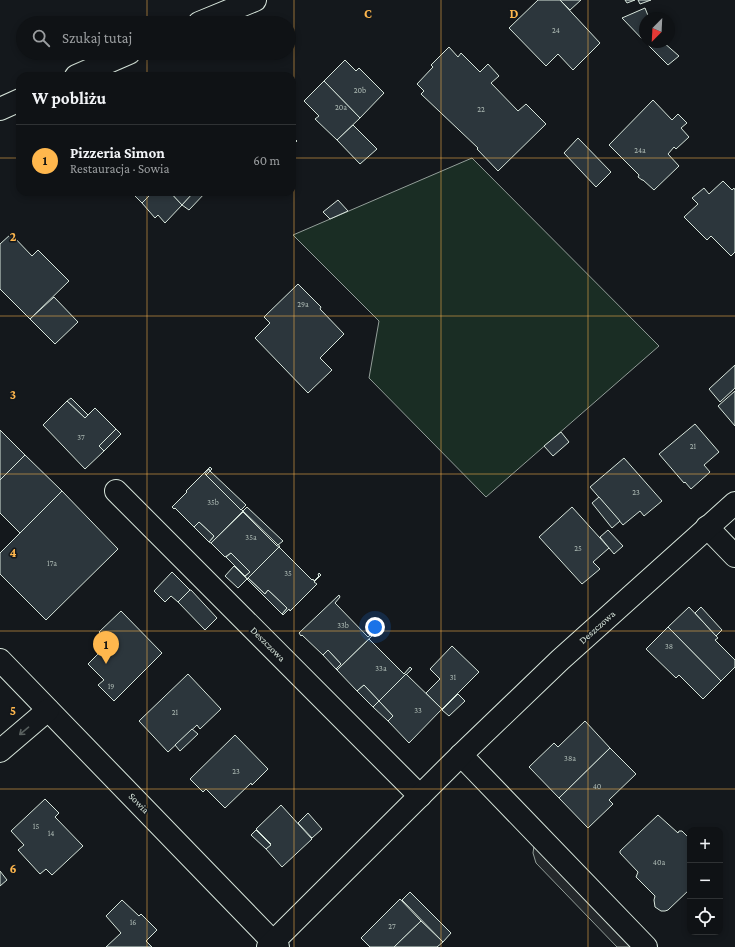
<!DOCTYPE html>
<html lang="pl">
<head>
<meta charset="utf-8">
<style>
	:root { --surface:#0f1215; --page:#1d2022; --text:#f1f3f6; --muted:#9b9ea0; --line:#2f3234; --accent:#ffb74d }
	body { margin:0; font-family:"Crimson Pro",serif; background:var(--page); color:var(--text) }
	.controls { position:absolute; right:12px; bottom:12px; display:grid; overflow:hidden; border-radius:8px; box-shadow:0 2px 6px #0003 }
	.controls button { width:36px; height:36px; display:grid; place-items:center; padding:0; border:0; border-bottom:1px solid var(--line); background:var(--surface); color:var(--text); font:20px sans-serif }
	.compass { position:absolute; left:639px; top:12px; width:36px; height:36px; border-radius:50%; background:var(--surface); box-shadow:0 2px 6px #0003; rotate:204deg }
	.you { position:absolute; left:375px; top:627px; width:14px; height:14px; margin:-10px; border:3px solid #fff; border-radius:50%; background:#1a73e8; box-shadow:0 0 0 6px #1a73e833 }
	.badge { display:grid; place-items:center; width:26px; height:26px; border-radius:50%; background:var(--accent); color:#111; font-size:13px; font-weight:700 }
	.pin { position:absolute; translate:-50% -33px; filter:drop-shadow(0 1px 2px #0008) }
	.pin::after { content:''; position:absolute; top:21px; width:14px; height:12px; background:inherit; clip-path:polygon(0 0,100% 0,50% 100%) }
	.list { margin:0; padding:0; list-style:none }
	h2 { display:flex; justify-content:space-between; align-items:center; height:52px; margin:0; padding:0 16px; font-size:17px }
	h2 small { font-size:13px; font-weight:400; color:var(--muted) }
	.list li { display:grid; grid-template-columns:26px 1fr auto; gap:12px; align-items:center; box-sizing:border-box; height:72px; padding:0 16px; border-top:1px solid var(--line) }
	.list b { display:block; font-size:15px; white-space:nowrap }
	.list p { margin:0; font-size:13px; white-space:nowrap; color:var(--muted) }
	.list em { font-size:13px; font-style:normal; color:var(--muted) }
	.icon { flex:none; width:22px; height:22px; fill:none; stroke:currentColor; stroke-width:2; stroke-linecap:round; stroke-linejoin:round }
	.map { position:relative; flex:none; width:735px; height:947px; overflow:hidden }
	.search { position:absolute; background:var(--surface); box-shadow:0 2px 6px #0003; left:16px; top:16px; width:280px; height:44px; display:flex; align-items:center; gap:10px; box-sizing:border-box; padding:0 14px; border-radius:22px; color:var(--muted); font-size:15px }
	.panel { position:absolute; background:var(--surface); box-shadow:0 2px 6px #0003; left:16px; top:72px; width:280px; height:124px; border-radius:12px }
	.map>svg:first-child { display:block }
	.green { fill:#1a2d24; stroke:#939e99 }
	.parking { fill:#24282b; stroke:#939e99 }
	.building { fill:#2c363c; stroke:#d8e6dc }
	.lines { fill:none; stroke-linecap:round; stroke-linejoin:round }
	.minor-casing { stroke:#d8e6dc; stroke-width:24 }
	.minor { stroke:#14181c; stroke-width:22 }
	.oneway { stroke:#59605f }
	.grid { fill:none; stroke:#ffb74d; stroke-width:1; stroke-opacity:0.55 }
	.labels { text-anchor:middle; dominant-baseline:central; stroke-width:3; stroke-linejoin:round; paint-order:stroke }
	.number-label { font-size:8px; fill:#adbab4 }
	.street-label { font-size:10px; fill:#d8e6dc; stroke:#14181c }
	.grid-label { font-size:13px; text-anchor:middle; font-weight:bold; fill:#ffb74d; stroke:#14181c; stroke-width:3; stroke-linejoin:round; paint-order:stroke }
</style>
</head>
<body>
<div class="map">
<svg width="735" height="947" viewBox="0 0 735 947">
	<rect width="100%" height="100%" fill="#14181c"/>
	<path class="green" d="M472,158l187,188 -173,151 -117,-119 10,-57 -86,-86z"/>
	<path class="parking" d="M534,846l98,101h-15l-81,-84 -3,-10z"/>
	<g class="building">
		<path d="M538,0h22l40,43 -27,27 -15,-16 -12,12 -37,-38z"/>
		<path d="M560,0h21l-11,10z"/>
		<path d="M625,0h10l-8,3z"/>
		<path d="M638,0h13l-11,4z"/>
		<path d="M645,8l4,10h-4v24l-23,-24z"/>
		<path d="M645,42h18l16,14 -11,9z"/>
		<path d="M449,47l9,10 3,-4 19,19 8,-8 11,12 -8,7 27,28 8,-7 20,20 -48,47 -21,-22 1,-1 -57,-54 3,-3 -7,-7 16,-17 -2,-2z"/>
		<path d="M345,60l11,11 3,-3 25,25 -24,25 -36,-37z"/>
		<path d="M324,81l36,37 -23,22 -22,-21 4,-3 -15,-15z"/>
		<path d="M653,100l19,20 6,-6 9,9 -6,5 8,9 -13,12 -2,-2 -6,7 11,12 -25,24 -11,-10h-1l-4,-3 1,-2 -30,-30z"/>
		<path d="M353,125l24,24 -17,15 -23,-24z"/>
		<path d="M292,136l5,5 -5,5z"/>
		<path d="M578,138l33,34 -15,15 -32,-34z"/>
		<path d="M723,181l9,9 2,-2 1,2v62l-4,4 -20,-20 -4,4 -23,-23 14,-13 -6,-6 12,-10 5,6z"/>
		<path d="M131,192h22l-11,11z"/>
		<path d="M153,192h17l12,13 -17,18 -7,-8 -3,3 -13,-15z"/>
		<path d="M170,192h24l-12,13z"/>
		<path d="M194,192h12l-17,18 -7,-5z"/>
		<path d="M338,200l10,11 -18,8 -7,-7z"/>
		<path d="M11,234l21,22 6,-6 31,31 -39,38 -30,-30v-45z"/>
		<path d="M298,284l23,23 -1,2 24,25 -24,24 12,12 -24,23 -53,-55 15,-15 -6,-6z"/>
		<path d="M54,297l24,25 -23,22 -25,-25z"/>
		<path d="M735,365v23l-15,14 -11,-13z"/>
		<path d="M735,391v35l-17,-20z"/>
		<path d="M71,398l17,17 -3,3 -18,-17z"/>
		<path d="M67,401l18,17 10,-10 21,21 -17,17 5,5 -19,18 -42,-44z"/>
		<path d="M695,424l24,28 -15,13 6,7 -19,17 -6,-7 -1,1 -25,-29z"/>
		<path d="M116,429l5,5 -17,17 -5,-5z"/>
		<path d="M0,430l25,25 -25,25z"/>
		<path d="M561,432l8,10 -16,14 -9,-10z"/>
		<path d="M25,455l37,36 -42,42 -20,-20v-33z"/>
		<path d="M624,458l38,43 -18,15 -4,-5 -17,14 -33,-38z"/>
		<path d="M210,467l2,2 -2,2 -1,-2 -4,5 38,37 -32,32 -2,-1 5,-6 -15,-14 -5,5 -19,-19 -1,1 -2,-2 15,-15 -1,-1z"/>
		<path d="M210,471l36,34 -5,5 -35,-35z"/>
		<path d="M62,491l56,58 -72,71 -46,-46v-21z"/>
		<path d="M599,497l21,24 -8,7 -20,-25z"/>
		<path d="M247,507l36,34 -5,4 -35,-34z"/>
		<path d="M572,507l37,41 -16,14 7,7 -18,15 -43,-47z"/>
		<path d="M243,512l34,34h3l-33,33 -2,-3 5,-4 -19,-19 -6,4 -14,-14z"/>
		<path d="M199,522l15,14 -5,6 -15,-15z"/>
		<path d="M608,530l15,16 -9,8 -14,-17z"/>
		<path d="M279,547l33,33 1,-1 1,2 5,-5 -1,-1 1,-2 2,2 -7,7 3,2 -27,27 -1,-2 -6,6 -1,-1 5,-6 -19,-18 -3,4 -17,-16z"/>
		<path d="M231,553l19,19 -5,4 -19,-19z"/>
		<path d="M234,566l13,13 -9,9 -13,-12z"/>
		<path d="M172,572l18,18 -12,12 -7,-6 -6,6 -11,-11z"/>
		<path d="M248,578l17,16 3,-4 19,18 -5,6 -35,-35z"/>
		<path d="M190,590h1l26,28 -12,12 -27,-28z"/>
		<path d="M339,595l1,2 -5,6 33,34 6,-6 2,1 -39,38 -1,-1 5,-5 -13,-14 -5,5 -21,-20 -1,1 -2,-3z"/>
		<path d="M689,607l29,31 -3,2 20,20v7l-14,14 -53,-54z"/>
		<path d="M701,607l21,23 -6,6 -21,-23z"/>
		<path d="M121,611l41,42 -48,48 -16,-16 6,-5 -16,-16 21,-21 -10,-11z"/>
		<path d="M668,627l53,54 -18,18 -24,-24 -3,3 -30,-29z"/>
		<path d="M369,639l35,35 6,-7 2,2 -33,32 -15,-16 -7,6 -20,-21z"/>
		<path d="M452,646l27,26 -37,37 -16,-16 14,-14 -10,-10z"/>
		<path d="M328,650l13,14 -5,5 -13,-14z"/>
		<path d="M188,674l33,35 -21,20 -3,-4 -29,27 -29,-31z"/>
		<path d="M406,674l36,35 -33,34 -21,-22 5,-5 -14,-15z"/>
		<path d="M364,685l15,16 -6,6 -16,-16z"/>
		<path d="M458,694l7,7 -16,15 -7,-6z"/>
		<path d="M379,701l14,15 -5,5 -15,-14z"/>
		<path d="M585,721l25,27 -51,50 -30,-31 25,-24 4,4z"/>
		<path d="M192,729l6,5 -18,17 -5,-6z"/>
		<path d="M235,735l33,34 -16,16 -1,-2 -26,25 -19,-19 -3,3 -13,-13z"/>
		<path d="M610,748l26,26 -27,26 4,4 -25,24 -29,-30z"/>
		<path d="M45,799l14,14 -4,4 28,29 -31,29 -6,-6 -6,5 -22,-24 6,-5 -13,-14z"/>
		<path d="M281,805l31,34 -30,28 -16,-18 5,-5 -15,-15z"/>
		<path d="M308,813l14,16 -10,9 -14,-15z"/>
		<path d="M658,815l20,18 1,-2h3l8,8v50l-22,21 -3,1h-4l-6,-4 -1,-7 1,-4 -19,-19 2,-5 -18,-19v-2z"/>
		<path d="M256,830l15,15 -5,4 -15,-14z"/>
		<path d="M0,871l7,9 -7,6z"/>
		<path d="M410,892l41,41 -8,9 -41,-42z"/>
		<path d="M400,899l21,22 -27,26h-24l-9,-9z"/>
		<path d="M122,900l17,16 2,-2 16,16 -11,11 6,6h-46l15,-14 -15,-17z"/>
		<path d="M421,921l22,21 -6,5h-43z"/>
	</g>
	<g class="lines">
		<g class="minor-casing">
			<g id="minor">
				<path d="M199,23l56,-23"/>
				<path d="M76,76l53,-23"/>
				<path d="M0,109l20,-9"/>
				<path d="M116,491l304,305"/>
				<path d="M707,527l28,29"/>
				<path d="M0,660l278,287"/>
				<path d="M0,751l48,-41"/>
				<path d="M461,755l185,192"/>
				<path d="M268,947l193,-192 99,-95 175,-157"/>
			</g>
		</g>
		<use href="#minor" class="minor"/>
	</g>
	<defs><path id="oneway-shaft" d="M-6 0H5M1.5-3L5.5 0L1.5 3" fill="none" stroke-width="1.6" stroke-linecap="round" stroke-linejoin="round"/></defs>
	<use class="oneway" href="#oneway-shaft" transform="translate(24 731) rotate(140)"/>
	<path class="grid" d="M147,0v23M294,0v947M441,0v947M588,0v947M147,53v23M0,158h20M292,158h443M147,192v755M0,316h735M0,474h735M0,631h735M0,789h735"/>
	<g class="labels">
		<g class="number-label">
			<text x="556" y="30">24</text>
			<text x="360" y="90">20b</text>
			<text x="341" y="107">20a</text>
			<text x="481" y="109">22</text>
			<text x="640" y="150">24a</text>
			<text x="303" y="304">29a</text>
			<text x="81" y="437">37</text>
			<text x="693" y="446">21</text>
			<text x="636" y="492">23</text>
			<text x="213" y="502">35b</text>
			<text x="251" y="537">35a</text>
			<text x="578" y="548">25</text>
			<text x="52" y="563">17a</text>
			<text x="288" y="573">35</text>
			<text x="343" y="625">33b</text>
			<text x="669" y="646">38</text>
			<text x="381" y="668">33a</text>
			<text x="453" y="677">31</text>
			<text x="111" y="686">19</text>
			<text x="418" y="710">33</text>
			<text x="175" y="712">21</text>
			<text x="570" y="758">38a</text>
			<text x="236" y="771">23</text>
			<text x="597" y="786">40</text>
			<text x="36" y="826">15</text>
			<text x="51" y="833">14</text>
			<text x="659" y="862">40a</text>
			<text x="133" y="922">16</text>
			<text x="392" y="926">27</text>
		</g>
		<g class="street-label">
			<text transform="translate(597 627) rotate(-42)">Deszczowa</text>
			<text transform="translate(268 644) rotate(45)">Deszczowa</text>
			<text transform="translate(139 803) rotate(46)">Sowia</text>
		</g>
	</g>
	<g class="grid-label">
		<text x="368" y="18">C</text>
		<text x="514" y="18">D</text>
		<text x="13" y="241">2</text>
		<text x="13" y="399">3</text>
		<text x="13" y="557">4</text>
		<text x="13" y="715">5</text>
		<text x="13" y="873">6</text>
	</g>
</svg>
<div class="controls">
<button>+</button>
<button>−</button>
<button><svg class="icon" aria-label="locate" viewBox="0 0 24 24"><circle cx="12" cy="12" r="6"/><path d="M12 2v4M12 18v4M2 12h4M18 12h4"/></svg></button>
</div>
<svg class="compass" viewBox="-18 -18 36 36"><path d="M0-13l5 13h-10z" fill="#e53935"/><path d="M0 13l5-13h-10z" fill="#9b9ea0"/></svg>
<div class="you"></div>
<div class="pin badge" style="left:106px;top:664px">1</div>
<div class="search"><svg class="icon" aria-label="search" viewBox="0 0 24 24"><circle cx="10" cy="10" r="6"/><path d="M15 15l6 6"/></svg>Szukaj tutaj</div>
<section class="panel">
<h2>W pobliżu<small></small></h2>
<ul class="list">
<li><span class="badge">1</span><div><b>Pizzeria Simon</b><p>Restauracja · Sowia</p></div><em>60 m</em></li>
</ul>
</section>
</div>
</body>
</html>
